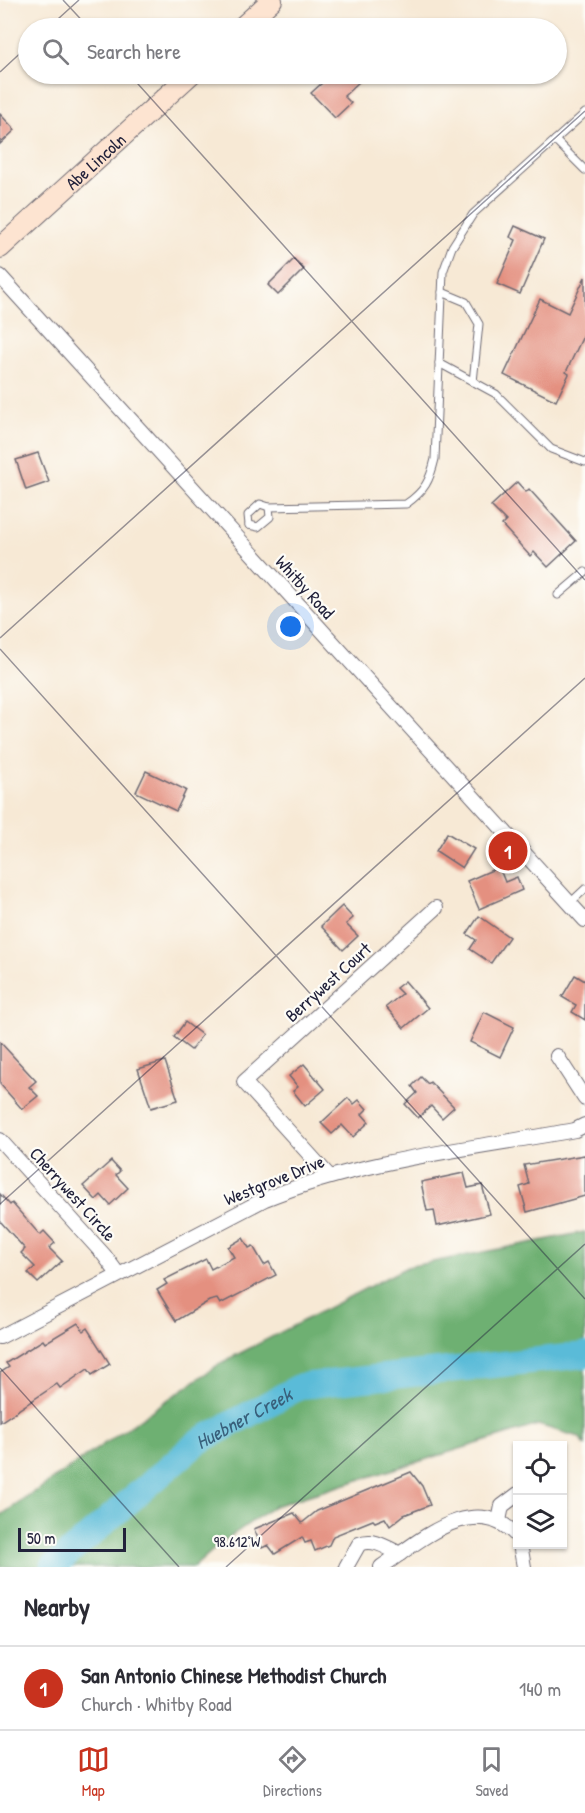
<!DOCTYPE html>
<html lang="en">
<head>
<meta charset="utf-8">
<style>
	:root { --surface:#fff; --page:#f7f7f7; --text:#2b2b33; --muted:#7c7c81; --line:#e1e1e2; --accent:#c8321e }
	body { margin:0; font-family:"Patrick Hand",sans-serif; background:var(--page); color:var(--text) }
	.controls { position:absolute; right:18px; bottom:18px; display:grid; overflow:hidden; border-radius:0px; box-shadow:0 2px 4px #0004 }
	.controls button { width:54px; height:54px; display:grid; place-items:center; padding:0; border:0; border-bottom:2px solid var(--line); background:var(--surface); color:var(--text); font:30px sans-serif }
	.scale { position:absolute; left:18px; bottom:15px; width:108px; box-sizing:border-box; padding-left:6px; border:3px solid #22223b; border-top:0; font-size:16px; line-height:21px; white-space:nowrap; color:#22223b; -webkit-text-stroke:4px #fdfcf7; paint-order:stroke }
	.you { position:absolute; left:291px; top:627px; width:21px; height:21px; margin:-15px; border:4px solid #fff; border-radius:50%; background:#1a73e8; box-shadow:0 0 0 9px #1a73e833 }
	.badge { display:grid; place-items:center; width:39px; height:39px; border-radius:50%; background:var(--accent); color:#fff; font-size:20px; font-weight:700 }
	.pin { position:absolute; translate:-50% -50%; border:3px solid #fff; box-shadow:0 2px 6px #0006 }
	.list { margin:0; padding:0; list-style:none }
	h2 { display:flex; justify-content:space-between; align-items:center; height:78px; margin:0; padding:0 24px; font-size:26px }
	h2 small { font-size:20px; font-weight:400; color:var(--muted) }
	.list li { display:grid; grid-template-columns:39px 1fr auto; gap:18px; align-items:center; box-sizing:border-box; height:84px; padding:0 24px; border-top:2px solid var(--line) }
	.list b { display:block; font-size:22px; white-space:nowrap }
	.list p { margin:0; font-size:20px; white-space:nowrap; color:var(--muted) }
	.list em { font-size:20px; font-style:normal; color:var(--muted) }
	.icon { flex:none; width:33px; height:33px; fill:none; stroke:currentColor; stroke-width:2; stroke-linecap:round; stroke-linejoin:round }
	.map { position:relative; flex:none; width:585px; height:1567px; overflow:hidden }
	.search { position:absolute; background:var(--surface); box-shadow:0 2px 4px #0004; left:18px; right:18px; top:18px; height:66px; display:flex; align-items:center; gap:15px; box-sizing:border-box; padding:0 21px; border-radius:33px; color:var(--muted); font-size:22px }
	.sheet { height:162px; background:var(--surface) }
	nav { display:flex; justify-content:space-around; align-items:center; box-sizing:border-box; height:84px; border-top:2px solid var(--line); background:var(--surface); font-size:16px; color:var(--muted) }
	nav a { display:grid; justify-items:center; gap:3px }
	nav .on { color:var(--accent) }
	.map>svg:first-child { display:block }
	.forest { fill:#6eb072; stroke:#486956; stroke-width:1.5 }
	.lines { fill:none; stroke-linecap:round; stroke-linejoin:round }
	.river { stroke:#5abbd8; stroke-width:26 }
	.building { fill:#e49080 }
	.lane-casing { stroke:#6d6871; stroke-width:9 }
	.street-casing { stroke:#6d6871; stroke-width:16 }
	.secondary-casing { stroke:#6d6871; stroke-width:22 }
	.lane { stroke:#fff; stroke-width:7 }
	.street { stroke:#fff; stroke-width:14 }
	.secondary { stroke:#fde4d1; stroke-width:20 }
	.ticks { fill:none; stroke:#22223b; stroke-width:1.5; stroke-opacity:0.45 }
	.labels { text-anchor:middle; dominant-baseline:central; stroke-width:4.5; stroke-linejoin:round; paint-order:stroke }
	.street-label { font-size:18px; fill:#22223b; stroke:#fdfcf7 }
	.water-label { font-size:20px; font-style:italic; fill:#385f7a; stroke:#fdfcf7 }
	.ticks-label { font-size:15px; text-anchor:middle; fill:#22223b; stroke:#fdfcf7; stroke-width:4.5; stroke-linejoin:round; paint-order:stroke }
</style>
</head>
<body>
<div class="map">
<svg width="585" height="1567" viewBox="0 0 585 1567">
	<rect width="100%" height="100%" fill="#fdfcf7"/>
	<filter id="ink" filterUnits="userSpaceOnUse"><feTurbulence type="fractalNoise" baseFrequency=".0167" numOctaves="2"/><feDisplacementMap in="SourceGraphic" scale="12" xChannelSelector="R" yChannelSelector="G"/><feConvolveMatrix kernelMatrix="1 2 1 2 8 2 1 2 1" color-interpolation-filters="sRGB"/></filter>
	<filter id="wash" filterUnits="userSpaceOnUse"><feTurbulence type="fractalNoise" baseFrequency=".008" numOctaves="4" result="noise"/><feDisplacementMap in="SourceGraphic" scale="24" xChannelSelector="R" yChannelSelector="G"/><feGaussianBlur stdDeviation="1.35" result="paint"/><feColorMatrix in="noise" values="0 0 0 0 0 0 0 0 0 0 0 0 0 0 0 0 0 1.4 0 .05"/><feComposite in="paint" operator="in"/></filter>
	<g filter="url(#wash)">
		<rect width="100%" height="100%" fill="#f7e9d5"/>
		<path class="forest" d="M585,1232v213l-6,-8 -41,-12 -264,81 -53,37 -27,24h-194v-51l221,-153 186,-96z"/>
		<g class="lines">
			<path class="river" id="s1" d="M53,1567l145,-125 103,-56 284,-31"/>
		</g>
		<g id="blocks">
			<g class="building">
				<path d="M332,74h23l6,6 -17,16 7,7 -16,15 -24,-25z"/>
				<path d="M0,114l15,16 -15,14z"/>
				<path d="M515,226l29,13 -24,55 -23,-10 19,-44 -6,-3z"/>
				<path d="M294,259l10,10 -26,26 -10,-10z"/>
				<path d="M585,277v55l-19,40 3,2 -13,27 -52,-26 36,-76 28,14z"/>
				<path d="M38,453l11,29 -23,8 -10,-30z"/>
				<path d="M517,482l9,10 3,-3 47,52 -28,26 -14,-15 -4,4 -28,-31 4,-4 -15,-15z"/>
				<path d="M146,771l40,19 -10,21 -40,-19z"/>
				<path d="M447,833l27,16 -12,19 -26,-17z"/>
				<path d="M499,867l6,15 12,-5 5,13 -43,19 -12,-28z"/>
				<path d="M342,906l11,12 -7,6 12,12 -15,14 -22,-24z"/>
				<path d="M479,916l30,21 -18,26 -21,-14 6,-9 -9,-6z"/>
				<path d="M575,975l10,6v39l-13,-8 4,-7 -14,-8z"/>
				<path d="M405,981l23,27 -24,20 -18,-21 16,-13 -6,-6z"/>
				<path d="M484,1012l30,15 -14,30 -30,-15z"/>
				<path d="M185,1022l17,13 -11,15 -17,-13z"/>
				<path d="M0,1042l36,39 -7,6 9,9 -16,13 -22,-25z"/>
				<path d="M165,1061l13,39 -27,8 -13,-39z"/>
				<path d="M304,1064l21,25 -20,17 -12,-15 5,-4 -9,-11z"/>
				<path d="M421,1077l7,7 2,-2 24,25 -12,11 -11,-12 -13,12 -13,-14 12,-11 -5,-7z"/>
				<path d="M348,1098l6,6 5,-4 8,9 -5,5 7,8 -16,15 -11,-12 -10,9 -11,-11z"/>
				<path d="M585,1155v41l-58,16 -7,-25 9,-3 -5,-19z"/>
				<path d="M111,1161l9,10 -4,4 12,13 -18,17 -9,-10 -5,5 -13,-14z"/>
				<path d="M464,1173l4,15 14,-3 8,29 -53,12 -3,-16 -7,1 -6,-29z"/>
				<path d="M0,1194l10,11 2,-2 28,32 4,-4 11,12 -6,5 13,13 -24,22 -10,-10 7,-6 -14,-14 4,-4 -25,-28z"/>
				<path d="M243,1238l6,10 4,-2 11,19 5,-3 7,13 -56,29 -3,-5 -8,2 -33,20 -19,-31 10,-6 -3,-4 42,-21 5,10 23,-12 -6,-10z"/>
				<path d="M78,1323l5,8 4,-3 23,36 -18,11 -4,-6 -28,19 -3,-4 -57,38v-49l9,-6 -3,-4 37,-23 2,3z"/>
				<path d="M411,1472l11,14 8,19 -26,10 -14,11 -5,-8 -10,4 -2,-2 -40,16 -4,9 -14,6 -4,-10 -6,2 -3,-6 -27,17 -7,-9 -6,3 -8,-19 40,-16 8,10 15,-12z"/>
			</g>
		</g>
	</g>
	<g filter="url(#ink)">
		<use href="#blocks" fill-opacity="0" stroke="#6d6871" stroke-width="1.5"/>
		<g class="lines">
			<g class="lane-casing">
				<g id="lane">
					<path d="M555,140l30,30"/>
					<path d="M442,292l24,10 13,22 -6,58"/>
					<path d="M439,363l57,31 55,55 34,13"/>
					<path d="M249,525l-1,-10 12,-11 9,3 137,-3c19,-13 24,-24 29,-45l8,-187 9,-25 21,-33 112,-101"/>
					<path d="M249,525l9,2 12,-10 -1,-10"/>
					<path d="M558,595l27,-23"/>
					<path d="M570,903l15,-14"/>
				</g>
			</g>
			<g class="street-casing">
				<g id="street">
					<path d="M0,276l585,644"/>
					<path d="M557,1056l28,43"/>
					<path d="M0,1140l104,115 14,19"/>
					<path d="M329,1176l-85,-94 192,-174"/>
					<path d="M0,1337l265,-138c99,-40 205,-50 310,-69l10,-5"/>
					<path d="M499,1521l3,-15 16,-12"/>
					<path d="M520,1544l4,23"/>
					<path d="M346,1567l13,-23c15,-6 27,3 41,10"/>
					<path d="M381,1567c38,-25 94,-78 137,-30"/>
				</g>
			</g>
			<g class="secondary-casing">
				<g id="secondary">
					<path d="M241,28l31,-28"/>
					<path id="s2" d="M0,248l191,-174"/>
				</g>
			</g>
			<use href="#lane" class="lane"/>
			<use href="#street" class="street"/>
			<use href="#secondary" class="secondary"/>
		</g>
	</g>
	<path class="ticks" d="M63,0l26,28M48,28l31,-28M0,72l28,-26M129,74l456,506M0,638l585,-527M0,649l585,650M0,1204l585,-526M0,1368l179,199M226,1567l359,-323"/>
	<g class="labels">
		<g class="street-label">
			<text stroke="none"><textPath href="#s2" startOffset="129">Abe Lincoln</textPath></text>
			<text transform="translate(305 587) rotate(48)">Whitby Road</text>
			<text transform="translate(328 982) rotate(-42)">Berrywest Court</text>
			<text transform="translate(274 1180) rotate(-22)">Westgrove Drive</text>
			<text transform="translate(73 1194) rotate(48)">Cherrywest Circle</text>
		</g>
		<g class="water-label">
			<text stroke="none"><textPath href="#s1" startOffset="243">Huebner Creek</textPath></text>
		</g>
	</g>
	<g class="ticks-label">
		<text x="237" y="1547">98.612°W</text>
	</g>
</svg>
<div class="controls">
<button><svg class="icon" aria-label="locate" viewBox="0 0 24 24"><circle cx="12" cy="12" r="6"/><path d="M12 2v4M12 18v4M2 12h4M18 12h4"/></svg></button>
<button><svg class="icon" aria-label="layers" viewBox="0 0 24 24"><path d="M12 4l9 5-9 5-9-5zM3 14l9 5 9-5"/></svg></button>
</div>
<div class="scale">50 m</div>
<div class="you"></div>
<div class="pin badge" style="left:508px;top:851px">1</div>
<div class="search"><svg class="icon" aria-label="search" viewBox="0 0 24 24"><circle cx="10" cy="10" r="6"/><path d="M15 15l6 6"/></svg>Search here</div>
</div>
<section class="sheet">
<h2>Nearby<small></small></h2>
<ul class="list">
<li><span class="badge">1</span><div><b>San Antonio Chinese Methodist Church</b><p>Church · Whitby Road</p></div><em>140 m</em></li>
</ul>
</section>
<nav>
<a class="on"><svg class="icon" aria-label="map" viewBox="0 0 24 24"><path d="M3 6l6-2 6 2 6-2v14l-6 2-6-2-6 2zM9 4v14M15 6v14"/></svg>Map</a>
<a><svg class="icon" aria-label="directions" viewBox="0 0 24 24"><path d="M12 3l9 9-9 9-9-9zM9 14v-3h6M13 9l2 2-2 2"/></svg>Directions</a>
<a><svg class="icon" aria-label="saved" viewBox="0 0 24 24"><path d="M7 4h10v16l-5-4-5 4z"/></svg>Saved</a>
</nav>
</body>
</html>
